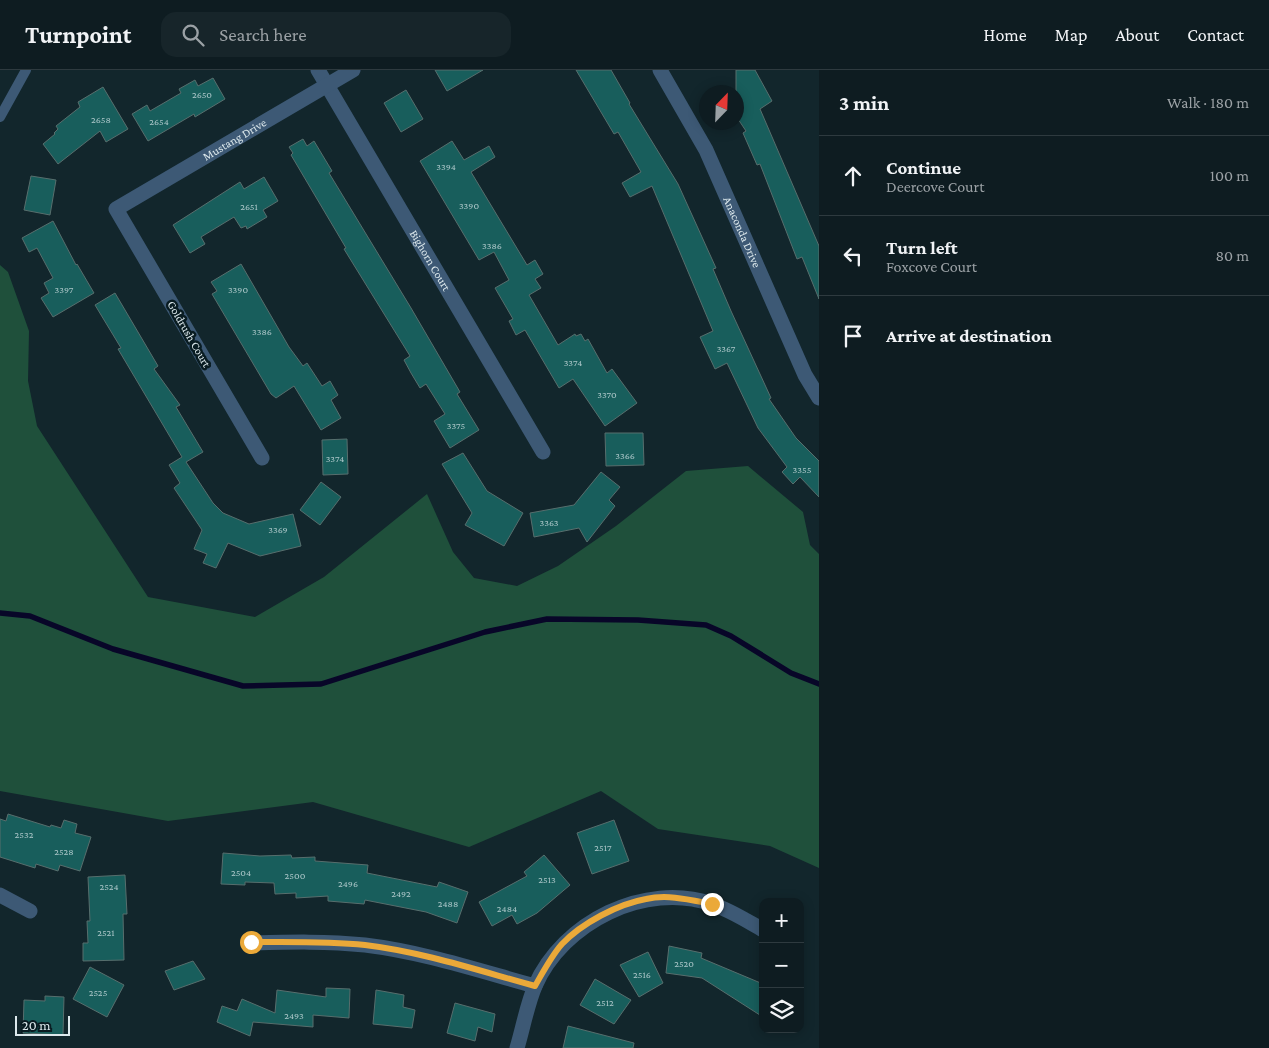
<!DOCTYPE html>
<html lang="en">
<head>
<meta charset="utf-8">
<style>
	:root { --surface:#0e1c21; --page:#17252a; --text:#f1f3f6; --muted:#9ba1a5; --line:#2e3a3f }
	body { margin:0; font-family:"Crimson Pro",serif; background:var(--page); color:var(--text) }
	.controls { position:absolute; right:15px; bottom:15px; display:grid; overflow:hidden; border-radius:10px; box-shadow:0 2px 12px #0003 }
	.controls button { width:45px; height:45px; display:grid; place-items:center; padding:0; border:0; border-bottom:1px solid var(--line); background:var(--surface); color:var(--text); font:25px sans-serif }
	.compass { position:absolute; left:699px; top:15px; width:45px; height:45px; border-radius:50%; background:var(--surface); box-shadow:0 2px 12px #0003; rotate:23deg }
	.scale { position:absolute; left:15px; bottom:12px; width:55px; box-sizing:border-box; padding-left:5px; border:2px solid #dce8ec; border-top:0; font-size:14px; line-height:18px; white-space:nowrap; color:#dce8ec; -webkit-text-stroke:4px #091c22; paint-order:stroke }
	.stop { position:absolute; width:15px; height:15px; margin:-11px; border:4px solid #eba939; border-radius:50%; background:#fff }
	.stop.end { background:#eba939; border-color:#fff; box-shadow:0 1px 5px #0008 }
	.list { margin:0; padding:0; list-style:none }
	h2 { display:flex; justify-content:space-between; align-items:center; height:65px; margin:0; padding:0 20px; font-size:21px }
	h2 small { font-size:16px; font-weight:400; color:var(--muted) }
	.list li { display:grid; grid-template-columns:32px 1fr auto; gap:15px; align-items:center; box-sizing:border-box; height:80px; padding:0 20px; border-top:1px solid var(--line) }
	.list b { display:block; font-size:19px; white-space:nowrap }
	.list p { margin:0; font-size:16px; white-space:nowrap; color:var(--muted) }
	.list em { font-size:16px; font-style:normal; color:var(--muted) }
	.icon { flex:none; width:28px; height:28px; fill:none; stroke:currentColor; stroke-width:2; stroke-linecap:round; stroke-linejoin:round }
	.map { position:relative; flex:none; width:819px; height:978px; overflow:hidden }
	header { display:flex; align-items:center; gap:30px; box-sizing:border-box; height:70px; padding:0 25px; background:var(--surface); border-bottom:1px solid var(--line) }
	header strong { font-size:24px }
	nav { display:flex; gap:28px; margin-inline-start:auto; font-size:18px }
	.search { width:350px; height:45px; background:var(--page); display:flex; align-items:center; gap:12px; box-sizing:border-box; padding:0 18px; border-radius:15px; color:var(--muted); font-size:19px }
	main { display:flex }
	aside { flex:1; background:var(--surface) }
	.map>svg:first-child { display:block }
	.green { fill:#1f503b }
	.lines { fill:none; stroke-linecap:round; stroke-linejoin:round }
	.stream { stroke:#080628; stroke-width:5.5 }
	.building { fill:#185e5c; stroke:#576e6d }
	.lane { stroke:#3d5975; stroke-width:10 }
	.street { stroke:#3d5975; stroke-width:15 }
	.route { stroke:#eba939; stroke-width:6 }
	.labels { text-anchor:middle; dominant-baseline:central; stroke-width:5; stroke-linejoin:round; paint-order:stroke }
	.number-label { font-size:10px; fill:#abc6c8 }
	.street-label { font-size:12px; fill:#dce8ec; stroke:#091c22 }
</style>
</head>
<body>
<header>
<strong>Turnpoint</strong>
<div class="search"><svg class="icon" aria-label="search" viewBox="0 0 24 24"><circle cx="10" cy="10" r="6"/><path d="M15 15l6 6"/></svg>Search here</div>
<nav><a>Home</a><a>Map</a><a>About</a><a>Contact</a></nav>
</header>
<main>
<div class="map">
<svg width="819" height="978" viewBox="0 0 819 978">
	<rect width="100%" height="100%" fill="#12262c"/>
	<path class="green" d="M0,195l8,7 21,59 -1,50 9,45 111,171 107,20 69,-40 103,-83 26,58 21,26 43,8 41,-20 58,-40 70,-55 62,-5 55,46 7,33 9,9v314l-49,-22 -112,-17 -57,-38 -132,56 -156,-45 -145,19 -168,-30z"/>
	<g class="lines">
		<path class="stream" d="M0,543l30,3 83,33 130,37 78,-2 164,-52 62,-13 91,1 68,5 25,11 60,37 28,11"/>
	</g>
	<g class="building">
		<path d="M435,0h48l-36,21z"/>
		<path d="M576,0h35l19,33 -1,1 49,80 38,84 -3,1 18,42 40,87 -2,1 27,39 23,23v36l-19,-20 -7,7 -11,-12 5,-5 -29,-39 -31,-65 -12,6 -15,-32 13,-6 -61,-145 -22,11 -8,-14 19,-11 -23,-40 -4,2z"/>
		<path d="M736,0h19l17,31 -12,8 59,137v53l-17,-42 -5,2 -37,-95 -3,1 -14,-32 3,-2 -10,-15z"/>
		<path d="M213,8l12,21 -30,18 -1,-3 -46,27 -16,-27 15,-9 3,6 31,-18 -2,-4 16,-9 3,6z"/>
		<path d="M103,17l25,42 -22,13 -6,-11 -42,33 -15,-20 12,-10 -1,-1 4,-4 -2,-3 24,-19 -2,-5z"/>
		<path d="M406,20l17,29 -22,13 -17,-29z"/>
		<path d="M303,69l4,7 7,-5 18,30 -3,2 82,135 49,84 -3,2 22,36 -29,18 -16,-27 11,-7 -19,-30 -6,4 -9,-15 -7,-13 6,-4 -66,-107 2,-1 -55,-93 2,-2 -4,-6z"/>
		<path d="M452,71l12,19 25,-14 6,11 -24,15 56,93 8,-5 8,14 -8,5 6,9 -12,7 29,50 17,-11 1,2 5,-2 4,7 3,-2 19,34 5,-4 25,34 -32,23 -32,-47 -14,9 -34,-58 -9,5 -7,-14 4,-2 -18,-31 14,-8 -15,-28 -15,8 -59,-99z"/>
		<path d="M31,106l25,4 -6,35 -26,-5z"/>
		<path d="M264,107l14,24 -15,9 4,7 -20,12 -1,-3 -5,2 -7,-11 -33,20 4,7 -15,9 -17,-28 67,-43 4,7z"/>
		<path d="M53,151l23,44 1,-1 17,29 -41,24 -12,-19 8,-5 -5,-10 9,-5 -16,-30 -8,4 -7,-14z"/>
		<path d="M241,194l48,83 14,19 4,-3 15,23 8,-5 8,14 -7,5 10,18 -20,12 -27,-44 -18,12 -5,-4 -59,-100 5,-3 -6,-9z"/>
		<path d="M115,223l43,73 -4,3 26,36 -4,2 27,45 -17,10 27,41 10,10 26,11 44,-10 8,32 -41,10 -32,-13 -12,25 -13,-5 4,-9 -13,-5 8,-19 -28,-42 6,-5 -11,-18 13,-8 -64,-108 3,-1 -26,-43z"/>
		<path d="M605,363h38l1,32 -38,1z"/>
		<path d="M347,369l1,35 -25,1 -1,-35z"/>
		<path d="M463,383l24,38 36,22 -19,33 -39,-21 7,-12 -30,-49z"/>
		<path d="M601,402l19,15 -11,13 6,6 -28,36 -8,-14 -45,9 -4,-24 44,-8z"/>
		<path d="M321,412l20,15 -21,28 -20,-15z"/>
		<path d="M8,744l42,13 1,-2 10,3 3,-8 13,4 -2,9 16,4 -11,34 -20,-6 -2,6 -22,-7 -1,4 -35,-11v-38l6,2z"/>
		<path d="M614,750l15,41 -37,13 -15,-41z"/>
		<path d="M223,783l37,3 31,-1 1,3 23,-1v4l53,4 -1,8 70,14 2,-5 29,10 -11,31 -31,-11 -61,-12 -1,4 -36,-3v-5l-32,2v-5l-21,1 -1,-11 -29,-1v3l-24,-1z"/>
		<path d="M544,785l26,30 -33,28 -20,11 -5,-9 -20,11 -13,-24 48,-26 -3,-4z"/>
		<path d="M125,805l2,39h-4l1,46 -41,1v-18h5l-1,-22h3l-2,-44z"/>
		<path d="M669,876l33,7 -1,5 62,26v33l-61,-39 -36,-5z"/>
		<path d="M648,882l15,31 -24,14 -19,-32z"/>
		<path d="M193,891l12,18 -31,11 -9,-19z"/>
		<path d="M90,897l34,18 -17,32 -34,-18z"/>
		<path d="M595,909l36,21 -17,24 -34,-19z"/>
		<path d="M326,918l24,1 -1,29 -36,-3v12l-60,-5 -3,14 -33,-14 5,-16 15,5 5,-12 33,14 2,-23 49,7z"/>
		<path d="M376,920l28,5 -1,12 12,3 -3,18 -39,-4z"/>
		<path d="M45,926l19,1 -1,38 -40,-2 1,-33 21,1z"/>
		<path d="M455,933l40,11 -3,18 -14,-5 -3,14 -28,-8z"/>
		<path d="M568,956l66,17 -1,5h-70z"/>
	</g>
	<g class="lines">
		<path class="lane" d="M0,47l26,-47"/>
		<g class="street">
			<path id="s1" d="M318,0l225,382"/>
			<path id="s2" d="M660,0l46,80 99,225 14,23"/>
			<path id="s3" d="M262,388l-146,-249 237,-139"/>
			<path d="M0,825l30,16"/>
			<path d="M251,873c39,-1 76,-2 114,2 58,7 115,26 170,41"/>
			<path d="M517,978c6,-20 10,-43 18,-62 28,-64 110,-105 177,-82 18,6 35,17 51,26"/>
		</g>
	</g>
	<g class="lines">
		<path class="route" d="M251,872c39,0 76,-1 114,3 58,7 115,26 170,41 8,-14 17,-31 27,-42 20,-21 56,-40 84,-45 22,-5 45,1 66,5"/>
	</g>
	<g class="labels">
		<g class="number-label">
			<text x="202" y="24">2650</text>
			<text x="101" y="49">2658</text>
			<text x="159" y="51">2654</text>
			<text x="446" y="96">3394</text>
			<text x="469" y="135">3390</text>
			<text x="249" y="136">2651</text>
			<text x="492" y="175">3386</text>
			<text x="64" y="219">3397</text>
			<text x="238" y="219">3390</text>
			<text x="262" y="261">3386</text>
			<text x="726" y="278">3367</text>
			<text x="573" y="292">3374</text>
			<text x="607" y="324">3370</text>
			<text x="456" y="355">3375</text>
			<text x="625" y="385">3366</text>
			<text x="335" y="388">3374</text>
			<text x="802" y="399">3355</text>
			<text x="549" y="452">3363</text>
			<text x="278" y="459">3369</text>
			<text x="24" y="764">2532</text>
			<text x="603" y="777">2517</text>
			<text x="64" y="781">2528</text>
			<text x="241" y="802">2504</text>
			<text x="295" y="805">2500</text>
			<text x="547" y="809">2513</text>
			<text x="348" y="813">2496</text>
			<text x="109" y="816">2524</text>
			<text x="401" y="823">2492</text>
			<text x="448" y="833">2488</text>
			<text x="507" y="838">2484</text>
			<text x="106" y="862">2521</text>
			<text x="684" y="893">2520</text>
			<text x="642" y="904">2516</text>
			<text x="98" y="922">2525</text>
			<text x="605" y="932">2512</text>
			<text x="294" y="945">2493</text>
		</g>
		<g class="street-label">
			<text stroke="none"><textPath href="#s3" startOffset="426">Mustang Drive</textPath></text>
			<text stroke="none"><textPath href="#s2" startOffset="182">Anaconda Drive</textPath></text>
			<text stroke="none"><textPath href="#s1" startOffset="221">Bighorn Court</textPath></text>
			<text transform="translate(189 264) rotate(60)">Goldrush Court</text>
		</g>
	</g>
</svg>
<div class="controls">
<button>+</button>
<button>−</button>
<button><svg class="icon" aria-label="layers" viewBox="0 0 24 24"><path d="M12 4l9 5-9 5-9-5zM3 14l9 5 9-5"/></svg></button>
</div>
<svg class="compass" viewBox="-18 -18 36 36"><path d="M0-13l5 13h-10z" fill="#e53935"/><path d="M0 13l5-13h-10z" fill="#9ba1a5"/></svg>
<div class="scale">20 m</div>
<div class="stop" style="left:251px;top:872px"></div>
<div class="stop end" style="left:712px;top:834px"></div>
</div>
<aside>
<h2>3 min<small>Walk · 180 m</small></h2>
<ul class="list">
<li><svg class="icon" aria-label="ahead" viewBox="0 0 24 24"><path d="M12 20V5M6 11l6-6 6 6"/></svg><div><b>Continue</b><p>Deercove Court</p></div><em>100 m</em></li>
<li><svg class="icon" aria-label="left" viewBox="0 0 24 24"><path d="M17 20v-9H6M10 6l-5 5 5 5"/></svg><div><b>Turn left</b><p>Foxcove Court</p></div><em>80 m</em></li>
<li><svg class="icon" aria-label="arrive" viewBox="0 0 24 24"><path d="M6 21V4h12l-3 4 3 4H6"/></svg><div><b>Arrive at destination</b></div></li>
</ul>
</aside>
</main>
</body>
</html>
